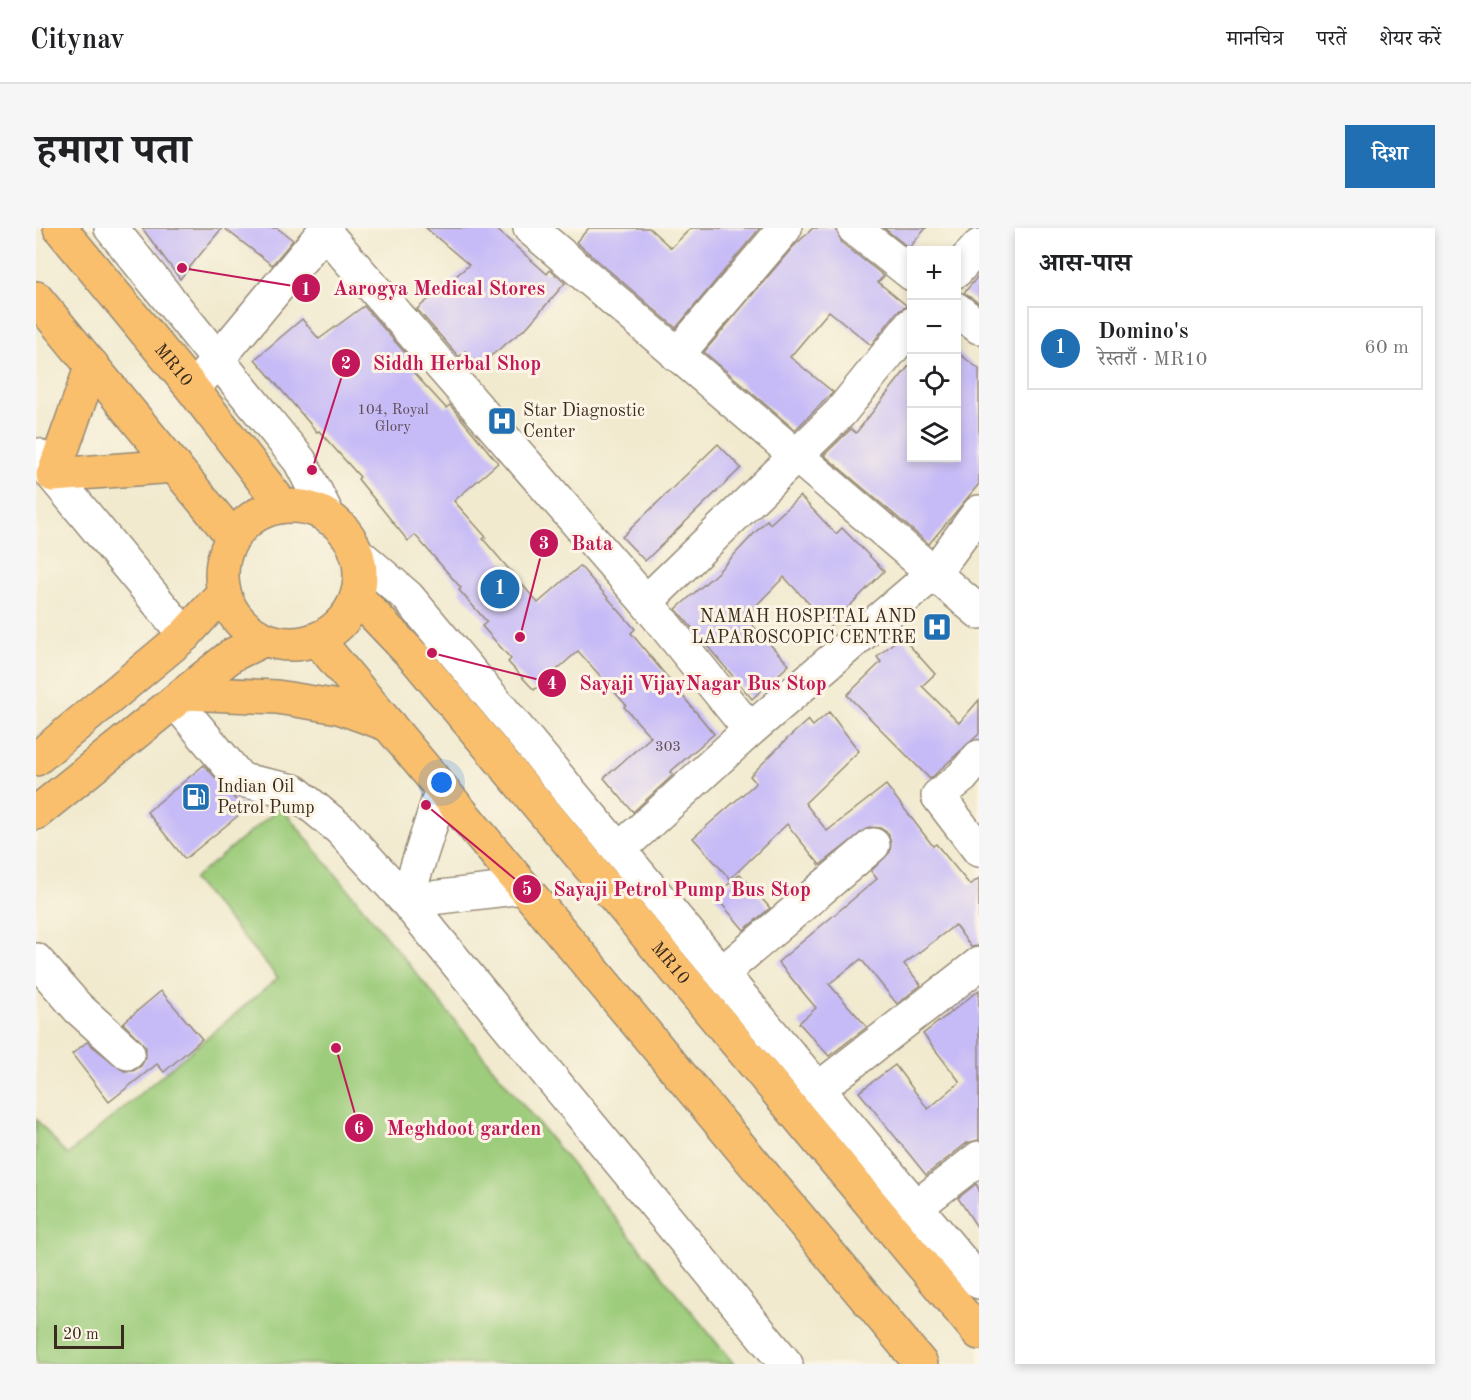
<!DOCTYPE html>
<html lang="hi">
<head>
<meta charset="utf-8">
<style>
	:root { --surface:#fff; --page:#f6f6f6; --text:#202124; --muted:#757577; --line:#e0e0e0; --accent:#1f6fb2 }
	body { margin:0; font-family:"Old Standard TT","Noto Serif Devanagari",serif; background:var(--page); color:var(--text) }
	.controls { position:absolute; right:18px; top:18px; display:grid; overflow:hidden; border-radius:0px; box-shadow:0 3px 9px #0003 }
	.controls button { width:54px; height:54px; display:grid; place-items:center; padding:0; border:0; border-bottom:2px solid var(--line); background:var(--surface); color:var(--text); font:30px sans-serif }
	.scale { position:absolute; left:18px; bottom:15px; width:70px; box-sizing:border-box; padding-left:6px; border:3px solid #3b2a1e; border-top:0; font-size:16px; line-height:21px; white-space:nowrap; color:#3b2a1e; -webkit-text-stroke:4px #fcf5e5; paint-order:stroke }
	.you { position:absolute; left:406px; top:555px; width:21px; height:21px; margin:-15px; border:4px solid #fff; border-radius:50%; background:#1a73e8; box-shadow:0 0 0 9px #1a73e833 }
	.badge { display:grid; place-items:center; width:39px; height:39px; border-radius:50%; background:var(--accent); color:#fff; font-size:20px; font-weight:700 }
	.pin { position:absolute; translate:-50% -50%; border:3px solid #fff; box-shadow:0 2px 6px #0006 }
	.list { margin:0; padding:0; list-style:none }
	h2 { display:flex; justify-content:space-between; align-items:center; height:78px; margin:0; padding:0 24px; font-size:26px }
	h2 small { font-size:20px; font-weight:400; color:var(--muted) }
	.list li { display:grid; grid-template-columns:39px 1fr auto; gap:18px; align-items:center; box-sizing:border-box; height:84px; margin:0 12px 12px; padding:0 12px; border:2px solid var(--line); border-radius:0px }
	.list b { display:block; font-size:22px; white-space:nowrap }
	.list p { margin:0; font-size:20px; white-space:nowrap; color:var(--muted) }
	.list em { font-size:20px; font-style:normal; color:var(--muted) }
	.icon { flex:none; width:33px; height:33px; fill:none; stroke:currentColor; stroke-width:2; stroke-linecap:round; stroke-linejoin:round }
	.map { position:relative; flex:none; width:943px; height:1136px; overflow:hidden; border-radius:0px }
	header { display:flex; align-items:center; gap:36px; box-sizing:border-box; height:84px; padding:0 30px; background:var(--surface); border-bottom:2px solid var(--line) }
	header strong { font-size:28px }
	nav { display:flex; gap:33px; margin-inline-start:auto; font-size:21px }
	.intro { display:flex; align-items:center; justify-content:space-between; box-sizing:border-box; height:144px; padding:0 36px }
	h1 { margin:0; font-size:42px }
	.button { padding:15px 27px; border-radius:0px; background:var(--accent); color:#fff; font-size:21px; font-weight:700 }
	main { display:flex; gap:36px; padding:0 36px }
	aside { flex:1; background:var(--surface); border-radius:0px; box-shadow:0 3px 9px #0003 }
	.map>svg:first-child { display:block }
	.green { fill:#9dcc7b; stroke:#6c7b4c; stroke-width:1.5 }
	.building { fill:#c6baf7 }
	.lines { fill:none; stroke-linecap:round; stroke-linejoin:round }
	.minor-casing { stroke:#968a76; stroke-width:36 }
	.major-casing { stroke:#968a76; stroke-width:36 }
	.minor { stroke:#fff; stroke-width:33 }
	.major { stroke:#f9bf6d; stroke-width:33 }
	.labels { text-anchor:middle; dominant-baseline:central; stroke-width:6; stroke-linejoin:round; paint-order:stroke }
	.number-label { font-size:15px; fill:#5e4e54 }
	.street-label { font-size:18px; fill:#3b2a1e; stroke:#fcf5e5 }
	.poi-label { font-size:18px; fill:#3b2a1e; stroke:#fcf5e5; text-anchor:start }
	.leader { fill:none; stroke:#c2185b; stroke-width:2 }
	.callout-dot { fill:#c2185b; stroke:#fcf5e5; stroke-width:2 }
	.mark-label { font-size:18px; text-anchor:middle; font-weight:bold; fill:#fff }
	.callout-label { font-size:20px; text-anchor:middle; font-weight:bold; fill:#c2185b; stroke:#fcf5e5; stroke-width:6; stroke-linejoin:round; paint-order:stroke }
</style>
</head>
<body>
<header>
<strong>Citynav</strong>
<nav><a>मानचित्र</a><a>परतें</a><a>शेयर करें</a></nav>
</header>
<div class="intro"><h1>हमारा पता</h1><a class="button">दिशा</a></div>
<main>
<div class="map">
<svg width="943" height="1136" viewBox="0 0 943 1136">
	<rect width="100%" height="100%" fill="#fcf5e5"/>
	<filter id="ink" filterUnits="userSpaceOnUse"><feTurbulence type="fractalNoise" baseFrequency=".0167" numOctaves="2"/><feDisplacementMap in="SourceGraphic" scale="12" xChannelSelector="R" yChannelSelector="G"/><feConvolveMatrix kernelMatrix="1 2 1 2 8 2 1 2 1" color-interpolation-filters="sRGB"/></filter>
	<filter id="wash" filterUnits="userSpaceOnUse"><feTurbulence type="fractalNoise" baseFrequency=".008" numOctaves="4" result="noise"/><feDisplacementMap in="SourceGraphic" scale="24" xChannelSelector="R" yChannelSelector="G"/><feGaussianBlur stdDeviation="1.35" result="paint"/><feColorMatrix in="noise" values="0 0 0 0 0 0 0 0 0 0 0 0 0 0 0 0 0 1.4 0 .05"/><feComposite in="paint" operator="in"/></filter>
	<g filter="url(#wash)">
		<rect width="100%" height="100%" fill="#f1eacf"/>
		<path class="green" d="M245,579l453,557h-698v-245l31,36 211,-177 -85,-99z"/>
		<g id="blocks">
			<g class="building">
				<path d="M106,0h80l-42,51z"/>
				<path d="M188,0h53l16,12 -21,25z"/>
				<path d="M390,0h69l52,46 3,-4 15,13 -38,44 -49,39 -13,-15 -6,6 -42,-48 52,-44z"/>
				<path d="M553,0h60l22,20 20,-20h69l-84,100 -100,-86z"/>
				<path d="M777,0h23l6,15 42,33 -6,6 29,24 -10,6 -26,33 -42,-34 -39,46 43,35 -38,38 -91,-78 88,-104z"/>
				<path d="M848,0h42l-17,20z"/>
				<path d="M943,47v28l-15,-10z"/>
				<path d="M328,78l55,63 -5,4 32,35 4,-3 48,58 -44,38 32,36 -3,2 55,64 42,-37 55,63 -4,4 83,101 -44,38 3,3 -40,37 -29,-34 47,-41 -27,-30 2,-2 -48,-54 -44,39 -26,-28 3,-3 -29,-33 5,-4 -28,-32 2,-2 -46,-53 -7,6 -50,-62 2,-2 -41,-46 -2,1 -62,-73 47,-40 17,20z"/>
				<path d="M921,124l22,17v115l-50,60 -105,-89 27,-26 5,4 56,-71v96h45z"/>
				<path d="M682,216l23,24 -96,93 -23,-24z"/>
				<path d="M764,268l36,38 6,-6 42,43 -54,55 -46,-49 -39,40 44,48 -37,34 -76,-90 41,-36 50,-53 3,4z"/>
				<path d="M865,408l34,38 -13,12 37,37 20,-23v34l-49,45 -83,-84 34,-33 -4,-5z"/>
				<path d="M793,484l30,39 -54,52 22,28 59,-46 47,61 3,-2 34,41 9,-7v68l-8,1 -16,-22 -51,39 17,21 -24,19 -36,-45 -32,25 38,43 -38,29 -30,-33 17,-15 -38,-46 99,-83 -6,-8 19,-19 1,-10 -3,-9 -8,-5 -11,-1 -49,38 -33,-41 -57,55 -37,-41 63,-55 -6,-7 37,-37 21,-19 5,6z"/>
				<path d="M168,537l41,45 -60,49 -38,-47z"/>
				<path d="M704,646l30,34 -26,22 -29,-34z"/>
				<path d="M943,762v150l-12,3 -41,32 -67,-83 36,-27 33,44 32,-27 -37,-48z"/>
				<path d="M125,763l41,48 -38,33 -7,-8 -48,38 -37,-48 15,-12 37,29h9l8,-5 5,-9v-10l-23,-24z"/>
				<path d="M940,956l3,5v41l-21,-32z"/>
			</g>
		</g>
	</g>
	<g filter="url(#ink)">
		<use href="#blocks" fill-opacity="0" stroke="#968a76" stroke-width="1.5"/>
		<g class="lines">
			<g class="minor-casing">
				<g id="minor">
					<path d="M75,0l189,233 29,57"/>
					<path d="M494,0l449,384"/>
					<path d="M818,0l58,46"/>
					<path d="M288,3l322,371 104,128"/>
					<path d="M920,43l23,-25"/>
					<path d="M920,81l23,18"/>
					<path d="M641,127l108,-127"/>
					<path d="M168,148l123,-148"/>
					<path d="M0,227l149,180"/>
					<path d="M320,324l52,45 571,685"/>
					<path d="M610,374l194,-189 72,-89"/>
					<path d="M139,473l66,79 53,11 46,38 66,72 380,463"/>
					<path d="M943,529l-17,20 -24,19 41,54"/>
					<path d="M406,561l-36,112 118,-14"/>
					<path d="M583,622l131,-120 185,-158 44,-60"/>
					<path d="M0,732l42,48 50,45"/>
					<path d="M686,745l151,-128"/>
					<path d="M782,861l161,-125"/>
					<path d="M880,979l63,-49"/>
				</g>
			</g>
			<g class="major-casing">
				<g id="major">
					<path id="s1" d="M24,0l132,160 91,118"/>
					<path d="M0,70l197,239"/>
					<path d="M56,137l-39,110 122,-9"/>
					<circle cx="255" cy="347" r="69"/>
					<path id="s2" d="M321,369l59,62 563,674"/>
					<path d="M281,411l604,725"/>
					<path d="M149,465l92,4 62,10 50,18"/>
					<path d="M0,531l149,-124 39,-43"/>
					<path d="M0,585l196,-158 33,-16"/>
				</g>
			</g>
			<use href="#minor" class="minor"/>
			<use href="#major" class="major"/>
		</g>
	</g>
	<defs>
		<g id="hospital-square" transform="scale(1.5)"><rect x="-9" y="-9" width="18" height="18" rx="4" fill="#1f6fb2" stroke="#fcf5e5"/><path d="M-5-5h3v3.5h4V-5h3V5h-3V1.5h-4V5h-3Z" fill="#fff"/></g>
		<g id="fuel-square" transform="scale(1.5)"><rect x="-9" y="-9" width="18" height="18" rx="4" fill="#1f6fb2" stroke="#fcf5e5"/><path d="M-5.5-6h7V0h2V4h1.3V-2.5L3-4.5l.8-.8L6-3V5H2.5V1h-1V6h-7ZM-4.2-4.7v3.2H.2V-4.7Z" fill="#fff"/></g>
	</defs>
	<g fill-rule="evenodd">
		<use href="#hospital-square" x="466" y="193"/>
		<use href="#hospital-square" x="901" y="399"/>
		<use href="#fuel-square" x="160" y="569"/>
	</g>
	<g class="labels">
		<g class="number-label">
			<text x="357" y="182">104, Royal<tspan x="357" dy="17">Glory</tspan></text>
			<text x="632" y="519">303</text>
		</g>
		<g class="street-label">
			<text stroke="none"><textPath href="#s1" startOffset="178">MR10</textPath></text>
			<text stroke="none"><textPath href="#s2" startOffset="482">MR10</textPath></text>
		</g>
		<g class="poi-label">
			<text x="487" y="183">Star Diagnostic<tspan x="487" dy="21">Center</tspan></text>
			<text x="880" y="389" text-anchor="end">NAMAH HOSPITAL AND<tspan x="880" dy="21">LAPAROSCOPIC CENTRE</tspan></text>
			<text x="181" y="559">Indian Oil<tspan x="181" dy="21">Petrol Pump</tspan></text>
		</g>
	</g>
	<path class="leader" d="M146 40L270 60M276 242L310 135M484 409L508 315M396 425L516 455M390 577L491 661M300 820L323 900"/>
	<g class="callout-dot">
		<circle cx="146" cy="40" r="6"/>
		<circle cx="276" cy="242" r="6"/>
		<circle cx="484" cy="409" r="6"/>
		<circle cx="396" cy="425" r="6"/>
		<circle cx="390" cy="577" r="6"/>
		<circle cx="300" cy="820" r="6"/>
		<circle cx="270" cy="60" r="15"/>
		<circle cx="310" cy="135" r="15"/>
		<circle cx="508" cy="315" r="15"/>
		<circle cx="516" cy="455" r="15"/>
		<circle cx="491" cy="661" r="15"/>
		<circle cx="323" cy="900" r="15"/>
	</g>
	<g class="mark-label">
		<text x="270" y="67">1</text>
		<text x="310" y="141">2</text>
		<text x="508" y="321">3</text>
		<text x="516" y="461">4</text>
		<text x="491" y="667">5</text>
		<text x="323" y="906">6</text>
	</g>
	<g class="callout-label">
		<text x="403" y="67">Aarogya Medical Stores</text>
		<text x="421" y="142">Siddh Herbal Shop</text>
		<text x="556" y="322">Bata</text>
		<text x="667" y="462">Sayaji VijayNagar Bus Stop</text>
		<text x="646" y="668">Sayaji Petrol Pump Bus Stop</text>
		<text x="428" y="907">Meghdoot garden</text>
	</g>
</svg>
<div class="controls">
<button>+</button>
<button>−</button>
<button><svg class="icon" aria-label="locate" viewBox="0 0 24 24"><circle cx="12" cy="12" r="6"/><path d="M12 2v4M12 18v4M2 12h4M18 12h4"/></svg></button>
<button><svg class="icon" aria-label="layers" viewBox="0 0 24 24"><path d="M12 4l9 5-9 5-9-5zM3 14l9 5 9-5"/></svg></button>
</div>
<div class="scale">20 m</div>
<div class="you"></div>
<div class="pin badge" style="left:464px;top:361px">1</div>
</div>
<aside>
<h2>आस-पास<small></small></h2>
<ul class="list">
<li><span class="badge">1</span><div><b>Domino's</b><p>रेस्तराँ · MR10</p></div><em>60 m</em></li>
</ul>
</aside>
</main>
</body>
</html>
